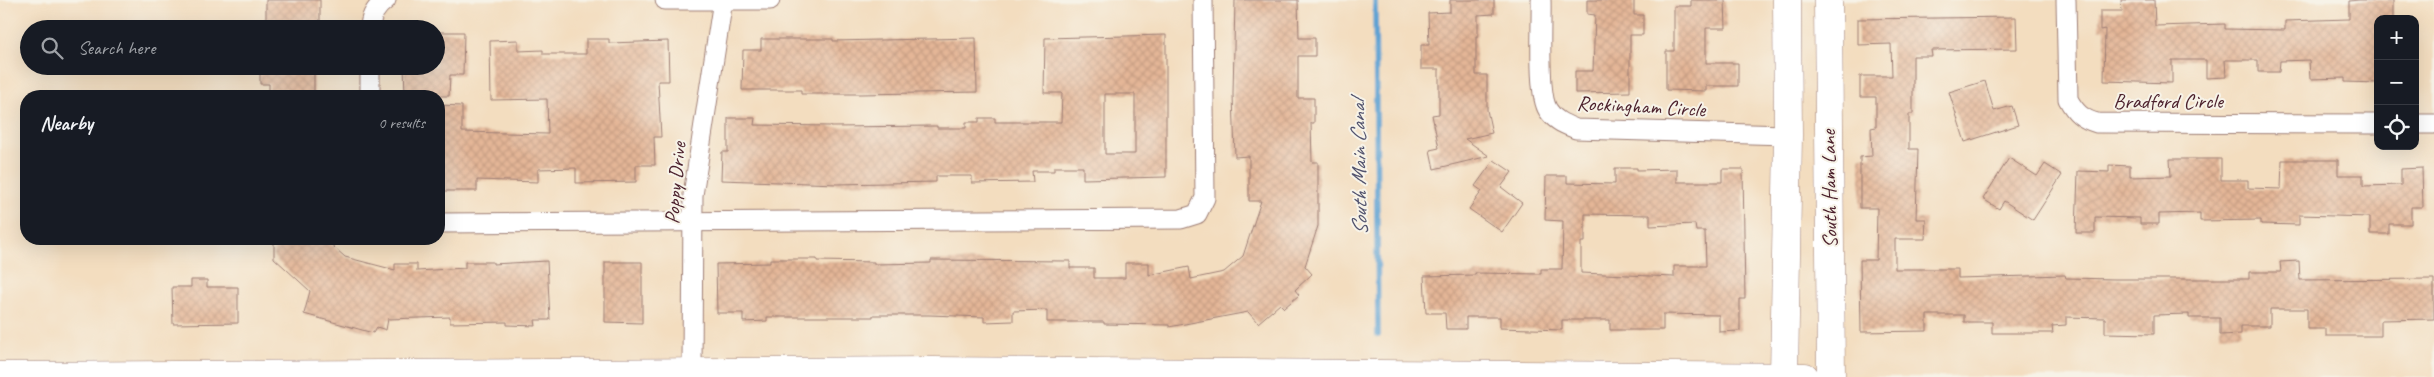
<!DOCTYPE html>
<html lang="en">
<head>
<meta charset="utf-8">
<style>
	:root { --surface:#171b24; --page:#20242c; --text:#f1f3f6; --muted:#9ea1a6; --line:#363941 }
	body { margin:0; font-family:Caveat,sans-serif; background:var(--page); color:var(--text) }
	.controls { position:absolute; right:15px; top:15px; display:grid; overflow:hidden; border-radius:10px; box-shadow:0 5px 20px #0002 }
	.controls button { width:45px; height:45px; display:grid; place-items:center; padding:0; border:0; border-bottom:1px solid var(--line); background:var(--surface); color:var(--text); font:25px sans-serif }
	.list { margin:0; padding:0; list-style:none }
	h2 { display:flex; justify-content:space-between; align-items:center; height:65px; margin:0; padding:0 20px; font-size:21px }
	h2 small { font-size:16px; font-weight:400; color:var(--muted) }
	.icon { flex:none; width:28px; height:28px; fill:none; stroke:currentColor; stroke-width:2; stroke-linecap:round; stroke-linejoin:round }
	.map { position:relative; flex:none; width:2434px; height:377px; overflow:hidden }
	.search { position:absolute; background:var(--surface); box-shadow:0 5px 20px #0002; left:20px; top:20px; width:425px; height:55px; display:flex; align-items:center; gap:12px; box-sizing:border-box; padding:0 18px; border-radius:28px; color:var(--muted); font-size:19px }
	.panel { position:absolute; background:var(--surface); box-shadow:0 5px 20px #0002; left:20px; top:90px; width:425px; height:155px; border-radius:20px }
	.map>svg:first-child { display:block }
	.lines { fill:none; stroke-linecap:round; stroke-linejoin:round }
	.stream { stroke:#5ea2d3; stroke-width:5.5 }
	.building { fill:url(#building-cross-hatch); fill-rule:evenodd }
	.street-casing { stroke:#9e7e75; stroke-width:21 }
	.secondary-casing { stroke:#9e7e75; stroke-width:29 }
	.street { stroke:#fff; stroke-width:19 }
	.secondary { stroke:#fff; stroke-width:28 }
	.labels { text-anchor:middle; dominant-baseline:central; stroke-width:4; stroke-linejoin:round; paint-order:stroke }
	.street-label { font-size:21px; fill:#4a1f2b; stroke:#f7f3e8 }
	.water-label { font-size:22px; font-style:italic; fill:#52536e; stroke:#f7f3e8 }
</style>
</head>
<body>
<div class="map">
<svg width="2434" height="377" viewBox="0 0 2434 377">
	<defs>
		<pattern id="building-cross-hatch" width="8" height="8" patternUnits="userSpaceOnUse" patternTransform="scale(1.25)"><rect width="8" height="8" fill="#e4b697"/><path d="M0 0l8 8M0 8l8-8" fill="none" stroke="#c59c82"/></pattern>
	</defs>
	<rect width="100%" height="100%" fill="#f7f3e8"/>
	<filter id="ink" filterUnits="userSpaceOnUse"><feTurbulence type="fractalNoise" baseFrequency=".02" numOctaves="2"/><feDisplacementMap in="SourceGraphic" scale="10" xChannelSelector="R" yChannelSelector="G"/><feConvolveMatrix kernelMatrix="1 2 1 2 8 2 1 2 1" color-interpolation-filters="sRGB"/></filter>
	<filter id="wash" filterUnits="userSpaceOnUse"><feTurbulence type="fractalNoise" baseFrequency=".0096" numOctaves="4" result="noise"/><feDisplacementMap in="SourceGraphic" scale="20" xChannelSelector="R" yChannelSelector="G"/><feGaussianBlur stdDeviation="1.12" result="paint"/><feColorMatrix in="noise" values="0 0 0 0 0 0 0 0 0 0 0 0 0 0 0 0 0 1.4 0 .05"/><feComposite in="paint" operator="in"/></filter>
	<g filter="url(#wash)">
		<rect width="100%" height="100%" fill="#f3ddbf"/>
		<g class="lines">
			<path class="stream" d="M1375,0l3,335"/>
		</g>
		<g id="blocks">
			<g class="building">
				<rect x="266" y="0" width="54" height="27"/>
				<path d="M1235,0h63l1,38h16v18h-17v42h16v25h-3l1,39h6v64l-13,40 7,8 -17,16 4,5 -15,13 -4,-4 -22,19 -10,-11 -79,15v-2l-65,-1v-2h-57v-12l-34,1v10l-29,1v-5l-55,-2h-56v2h-106v4l-24,1v-9h-26l-1,-49 54,-1v-4h47v2l57,1v2l57,-1v-3l139,1v7h24v10h31v-15h24v12l40,-8 2,12 33,-7 19,-16 18,-55h-12v-45l-14,1 -2,-63z"/>
				<path d="M1450,0h44v14l-16,1v21h-2v39h11v35l5,23 -27,6 24,17 -55,13 -4,-19 9,-2 -7,-33 7,-1v-45h-18v-24h8l-1,-32 22,-1z"/>
				<path d="M1587,0h47v15h9v20h-13v57l-55,1v-22h18l2,-56 -8,-1z"/>
				<path d="M1691,0h34l1,28h-20v35h32v23h-32v5l-40,-1v-39h8v-45h17z"/>
				<path d="M2121,0h33l1,26 70,-2v5l60,1v-9l64,-2v-18l10,-1h34v19h-15v64l-33,-1v-4l-35,1 -1,-19 -29,1 -1,11h-21v-12h-33l1,17 -20,1v-18h-34v23l-68,-2 1,-52 -5,1v-19h22z"/>
				<path d="M2016,17l1,32 -86,1 1,6h-19v58h-4v35h9l-2,70h10l-1,20h-30v30h63v9l107,-3 1,3 49,1h134v-7h32l-1,-10 19,-1 1,19 134,-1v40l-53,1v16h-55v-7h-19v-20h-37v17h-29v8l-21,1v-17h-31v-4l-35,1v19l-49,-1v-15l-39,-1v8l-14,1 1,7h-61v-11h-28v-7h-37v16l-66,1 -1,-72h16l1,-52h-17v-51l12,-1 -1,-28 5,-1v-30h-16v-21h32l-1,-32 -33,1v-26z"/>
				<path d="M436,32h28l-1,43h-13l-1,21h-44l-1,-30h32z"/>
				<path d="M1166,35v142l-83,2v-12h-29v4h-22l1,11 -61,1v-7h-36v6l-99,2 -116,-4 1,-28h6v-34h27l-1,7 77,1v1l106,-1v2h29v-6h13v-4h16v4h66l1,-29h-18l1,-55zM1105,94h30v60h-30z"/>
				<path d="M976,38l1,54 -117,2h-59v-4h-59l1,-40h18v-11h72v2z"/>
				<path d="M586,39h23v4l59,-2 1,40h-11l3,56h-7l1,28h-19v17l-60,1v-15l-38,1v13l-61,-2v11h-38v-86l23,1v26l86,2 -1,-35 -56,1 -1,-59 28,-1v11l25,-1v4h43z"/>
				<path d="M260,66h54v30h-45v-12h-9z"/>
				<path d="M1985,81l9,30 18,-5 6,19 -53,17 -16,-50z"/>
				<path d="M2009,158l28,18 8,-12 17,11 -29,45 -29,-19 -5,8 -16,-10z"/>
				<path d="M2170,159h51v21h27v8l33,1 1,-29h56v15h25v11l38,-1v-16l21,-1 1,39h-12v17h-22v10h-19v-17l-71,-2v10l-38,-1v-4l-61,1v-8l-41,1v10h-19v-6l-45,-1v16h-19l2,-62 31,1v-7l21,1v11l41,-1z"/>
				<path d="M1494,160l18,12 -11,15 21,16 -20,29 -33,-23 13,-18 -7,-5z"/>
				<path d="M1615,168h22v2l40,-1v13h45v-13h21l2,130h-5v32l-21,1v-17l-56,-1v16h-53v-10h-48v10l-62,-2v-11h-34v12h-20l-1,-16h-19l-2,-37 51,-1v-2l66,1v-5h21l1,-48 -18,-1 1,-44h21v7l48,1zM1585,214l65,1v11l45,-2 1,7h9l1,35h-32v11l-93,-4v-31h4z"/>
				<path d="M274,239h51l20,18 50,13v-6h22v7l48,-3v-6h28v2l54,-3 3,59h-15l1,6 -29,-1v-3l-57,1v-6l-62,2 -2,11 -9,-3 -4,6 -69,-19 6,-23 -36,-33z"/>
				<path d="M605,262h37v61l-37,-1z"/>
				<path d="M191,280h16v7h31v36l-65,1 -1,-37h19z"/>
			</g>
		</g>
	</g>
	<g filter="url(#ink)">
		<use href="#blocks" fill-opacity="0" stroke="#9e7e75" stroke-width="1"/>
		<g class="lines">
			<g class="street-casing">
				<g id="street">
					<path d="M665,0h105"/>
					<path d="M1541,0c1,22 -4,94 7,110 7,11 16,14 28,19l212,6"/>
					<path d="M2066,0l2,99c7,13 14,20 29,24l281,1"/>
					<path d="M370,29c0,-13 6,-22 16,-29"/>
					<path d="M370,66v30"/>
					<path d="M2415,124h19"/>
					<path d="M439,223l742,-4 16,-5 8,-16 -2,-198"/>
					<path d="M692,371l1,-176 30,-195"/>
				</g>
			</g>
			<g class="secondary-casing">
				<g id="secondary">
					<path d="M1828,0l3,377"/>
					<path d="M0,376l933,-5 872,6"/>
					<path d="M1784,377l4,-242 -1,-135"/>
				</g>
			</g>
			<use href="#street" class="street"/>
			<use href="#secondary" class="secondary"/>
		</g>
	</g>
	<g class="labels">
		<g class="street-label">
			<text x="2168" y="101">Bradford Circle</text>
			<text transform="translate(1641 106) rotate(3)">Rockingham Circle</text>
			<text transform="translate(675 183) rotate(-85)">Poppy Drive</text>
			<text transform="translate(1829 189) rotate(-91)">South Ham Lane</text>
		</g>
		<g class="water-label">
			<text transform="translate(1359 168) rotate(-91)">South Main Canal</text>
		</g>
	</g>
</svg>
<div class="controls">
<button>+</button>
<button>−</button>
<button><svg class="icon" aria-label="locate" viewBox="0 0 24 24"><circle cx="12" cy="12" r="6"/><path d="M12 2v4M12 18v4M2 12h4M18 12h4"/></svg></button>
</div>
<div class="search"><svg class="icon" aria-label="search" viewBox="0 0 24 24"><circle cx="10" cy="10" r="6"/><path d="M15 15l6 6"/></svg>Search here</div>
<section class="panel">
<h2>Nearby<small>0 results</small></h2>
<ul class="list">
</ul>
</section>
</div>
</body>
</html>
